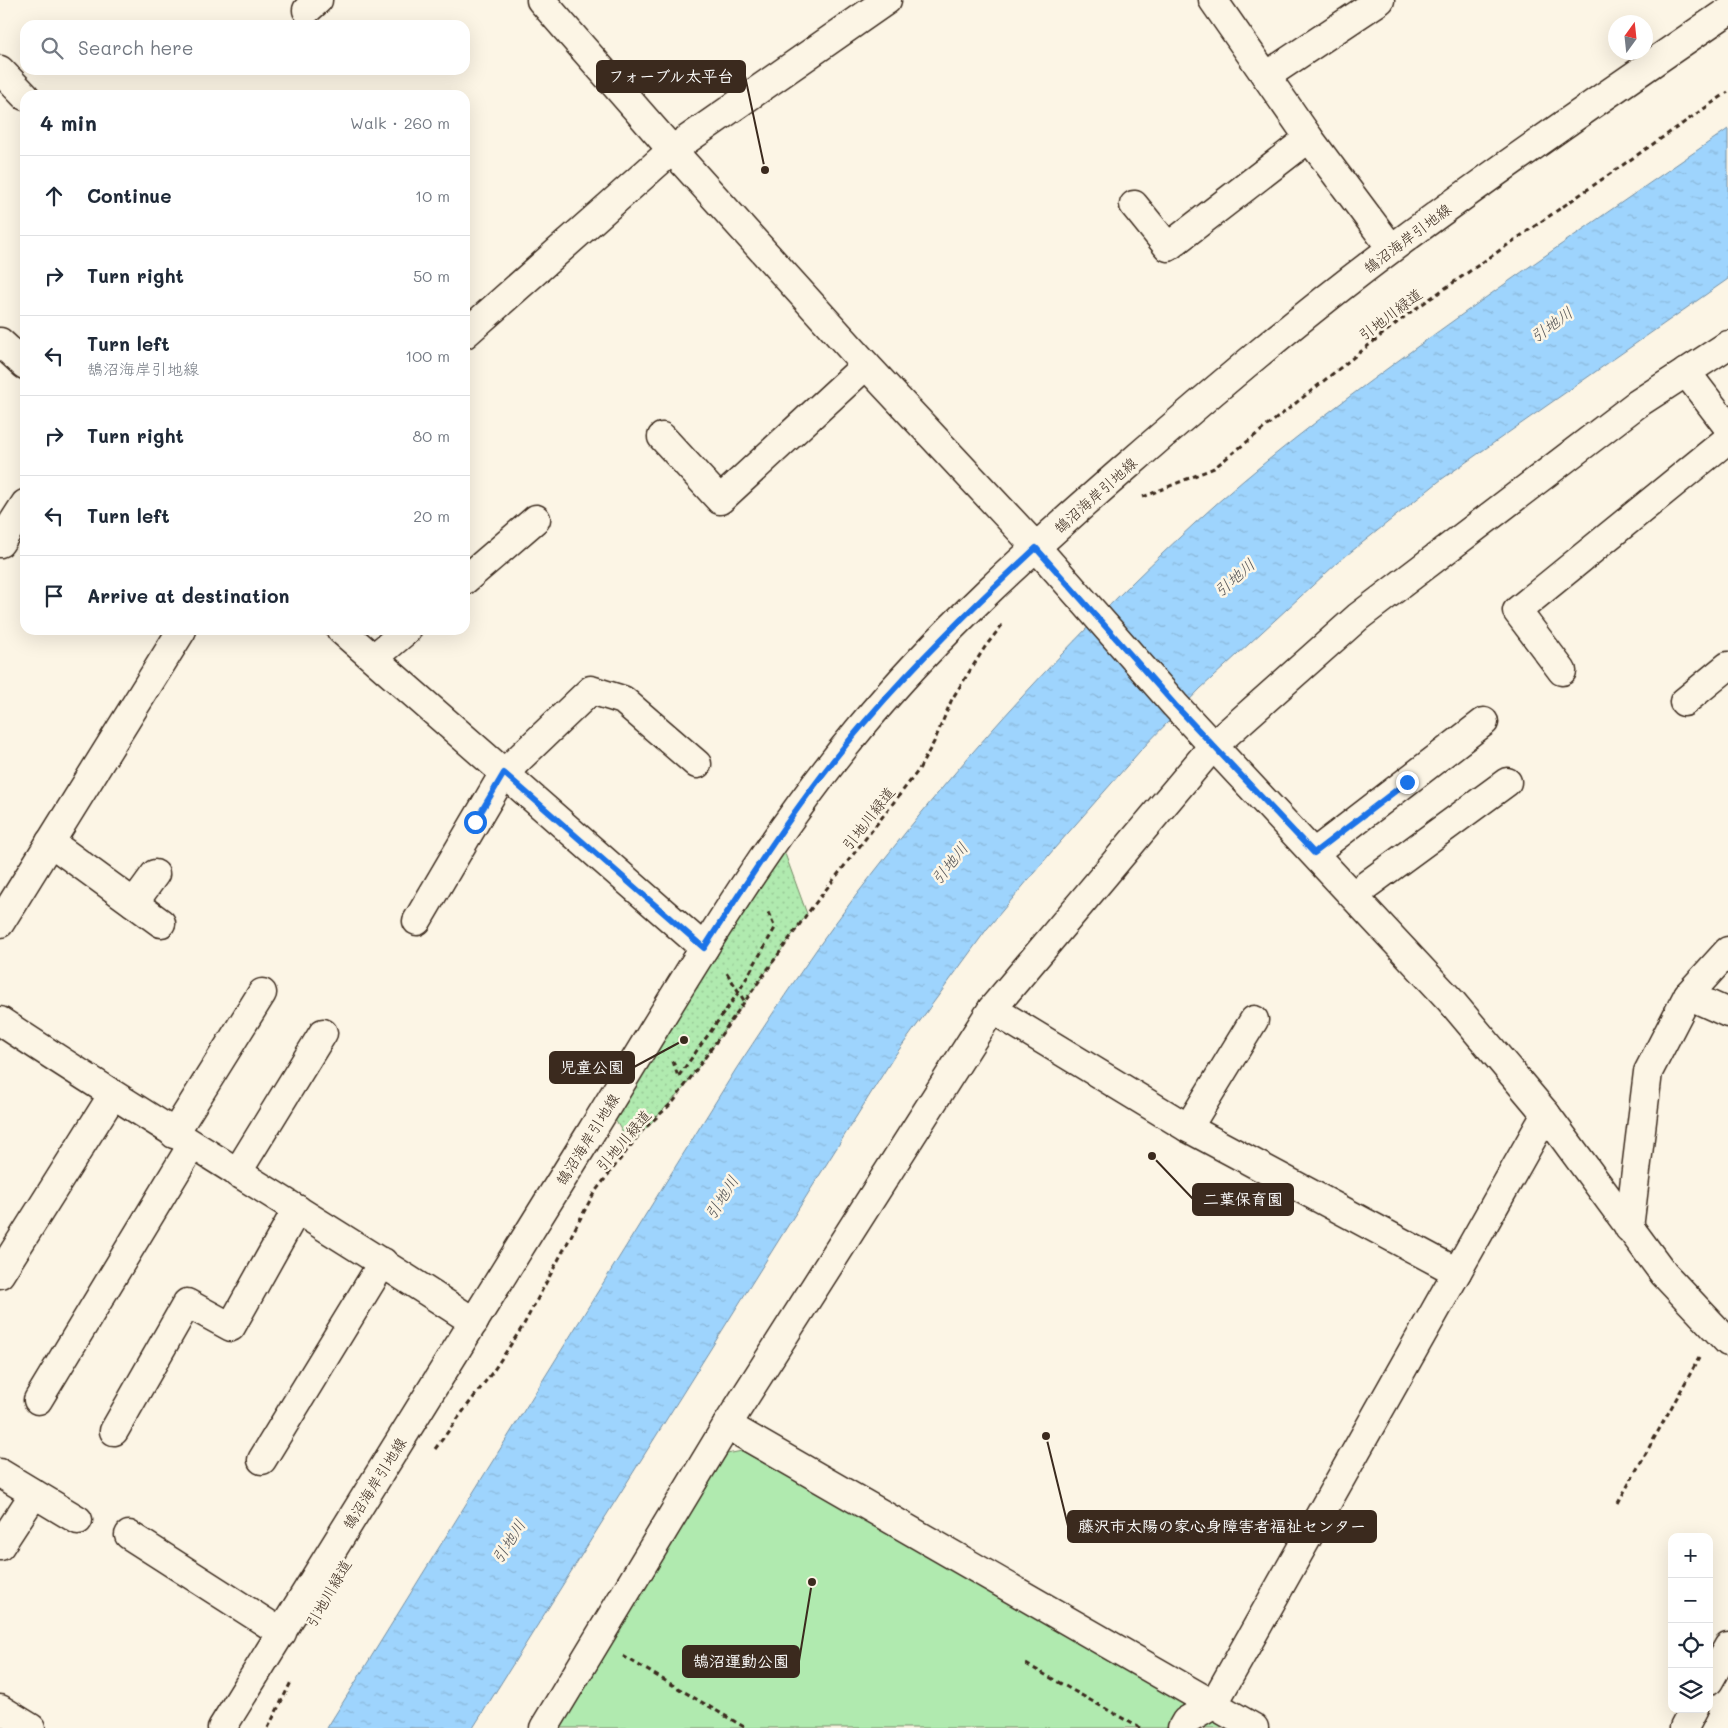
<!DOCTYPE html>
<html lang="en">
<head>
<meta charset="utf-8">
<style>
	:root { --surface:#fff; --page:#f2f2f3; --text:#1f2937; --muted:#747a83; --line:#e0e1e3 }
	body { margin:0; font-family:Mali,"Klee One",sans-serif; background:var(--page); color:var(--text) }
	.controls { position:absolute; right:15px; bottom:15px; display:grid; overflow:hidden; border-radius:10px; box-shadow:0 5px 20px #0002 }
	.controls button { width:45px; height:45px; display:grid; place-items:center; padding:0; border:0; border-bottom:1px solid var(--line); background:var(--surface); color:var(--text); font:25px sans-serif }
	.compass { position:absolute; left:1608px; top:15px; width:45px; height:45px; border-radius:50%; background:var(--surface); box-shadow:0 5px 20px #0002; rotate:15deg }
	.stop { position:absolute; width:15px; height:15px; margin:-11px; border:4px solid #1a73e8; border-radius:50%; background:#fff }
	.stop.end { background:#1a73e8; border-color:#fff; box-shadow:0 1px 5px #0008 }
	.list { margin:0; padding:0; list-style:none }
	h2 { display:flex; justify-content:space-between; align-items:center; height:65px; margin:0; padding:0 20px; font-size:21px }
	h2 small { font-size:16px; font-weight:400; color:var(--muted) }
	.list li { display:grid; grid-template-columns:32px 1fr auto; gap:15px; align-items:center; box-sizing:border-box; height:80px; padding:0 20px; border-top:1px solid var(--line) }
	.list b { display:block; font-size:19px; white-space:nowrap }
	.list p { margin:0; font-size:16px; white-space:nowrap; color:var(--muted) }
	.list em { font-size:16px; font-style:normal; color:var(--muted) }
	.icon { flex:none; width:28px; height:28px; fill:none; stroke:currentColor; stroke-width:2; stroke-linecap:round; stroke-linejoin:round }
	.map { position:relative; flex:none; width:1728px; height:1728px; overflow:hidden }
	.search { position:absolute; background:var(--surface); box-shadow:0 5px 20px #0002; left:20px; top:20px; width:450px; height:55px; display:flex; align-items:center; gap:12px; box-sizing:border-box; padding:0 18px; border-radius:15px; color:var(--muted); font-size:19px }
	.panel { position:absolute; background:var(--surface); box-shadow:0 5px 20px #0002; left:20px; top:90px; width:450px; height:545px; border-radius:15px }
	.map>svg:first-child { display:block }
	.green { fill:url(#green-dots); stroke:#768a66 }
	.pitch { fill:#b0eaaf; stroke:#768a66 }
	.water { fill:url(#water-ripples); stroke:#7690a4 }
	.lines { fill:none; stroke-linecap:round; stroke-linejoin:round }
	.minor-casing { stroke:#3b2a1e; stroke-width:31 }
	.path { stroke:#3b2a1e; stroke-width:3; stroke-dasharray:5 4; stroke-linecap:butt }
	.minor { stroke:#fcf5e5; stroke-width:28 }
	.route { stroke:#1a73e8; stroke-width:6 }
	.labels { text-anchor:middle; dominant-baseline:central; stroke-width:5; stroke-linejoin:round; paint-order:stroke }
	.street-label { font-size:15px; fill:#3b2a1e; stroke:#fcf5e5 }
	.water-label { font-size:16px; font-style:italic; fill:#545456; stroke:#fcf5e5 }
	.leader { fill:none; stroke:#3b2a1e; stroke-width:2 }
	.callout-dot { fill:#3b2a1e; stroke:#fcf5e5; stroke-width:2 }
	.callout { fill:#3b2a1e; stroke:#3b2a1e; stroke-width:2 }
	.callout-label { font-size:16px; text-anchor:middle; font-weight:bold; fill:#fff }
</style>
</head>
<body>
<div class="map">
<svg width="1728" height="1728" viewBox="0 0 1728 1728">
	<defs>
		<pattern id="green-dots" width="8" height="8" patternUnits="userSpaceOnUse" patternTransform="scale(1.25)"><rect width="8" height="8" fill="#b0eaaf"/><path d="M2 2h.1M6 6h.1" fill="none" stroke="#98c996" stroke-width="1.8" stroke-linecap="round"/></pattern>
		<pattern id="water-ripples" width="26" height="14" patternUnits="userSpaceOnUse" patternTransform="scale(1.25)"><rect width="26" height="14" fill="#9ed4fd"/><path d="M2 4q2-2 4 0t4 0M15 11q2-2 4 0t4 0" fill="none" stroke="#89b6d8"/></pattern>
	</defs>
	<rect width="100%" height="100%" fill="#fcf5e5"/>
	<filter id="ink" filterUnits="userSpaceOnUse"><feTurbulence type="fractalNoise" baseFrequency=".02" numOctaves="2"/><feDisplacementMap in="SourceGraphic" scale="10" xChannelSelector="R" yChannelSelector="G"/><feConvolveMatrix kernelMatrix="1 2 1 2 8 2 1 2 1" color-interpolation-filters="sRGB"/></filter>
	<g filter="url(#ink)">
		<path class="green" d="M780,840l27,74 -125,176 -52,55 -23,-39z"/>
		<path class="pitch" d="M742,1451l464,259 32,18h-681l170,-274z"/>
		<path class="water" d="M1728,129v150l-286,200 -105,84 -137,126 -60,62 -86,98 -67,80 -94,129 -420,670h-146l409,-659c43,-65 86,-131 135,-193 97,-125 206,-244 323,-352 64,-59 134,-112 205,-164 108,-79 219,-155 329,-231z"/>
		<g class="lines">
			<g class="minor-casing">
				<g id="minor">
					<path d="M541,0l131,150 194,215 170,182 139,158 276,296 95,113 118,160 64,68"/>
					<path d="M1213,0l96,138 82,110"/>
					<path d="M307,10l11,-10"/>
					<path d="M0,70l25,26"/>
					<path d="M1266,76l114,-76"/>
					<path d="M1134,205l34,42 141,-109"/>
					<path d="M465,334l207,-184 215,-150"/>
					<path d="M0,342l25,23"/>
					<path d="M1686,372l42,55"/>
					<path d="M662,437l58,63 146,-135"/>
					<path d="M0,543l25,-39"/>
					<path d="M465,580l71,-61"/>
					<path d="M341,630l363,318"/>
					<path d="M374,658l33,-28"/>
					<path d="M1562,671l-45,-60 211,-172"/>
					<path d="M1684,702l44,-36"/>
					<path d="M50,842l111,81"/>
					<path d="M1314,853l170,-131"/>
					<path d="M1353,895l154,-113"/>
					<path d="M134,903l21,-29"/>
					<path d="M417,921l87,-148 87,-83 32,10 74,64"/>
					<path d="M0,923l182,-293"/>
					<path d="M1688,995l40,18"/>
					<path d="M992,1009l196,119 269,144"/>
					<path d="M0,1021c156,104 317,198 474,301"/>
					<path d="M1188,1128l66,-108"/>
					<path d="M174,1134l88,-141"/>
					<path d="M237,1173l86,-140"/>
					<path d="M1629,1228l19,-156 40,-77 40,-44"/>
					<path d="M0,1274l112,-178"/>
					<path d="M38,1400l154,-255"/>
					<path d="M727,1425l527,303"/>
					<path d="M114,1431l73,-128 44,24 66,-118"/>
					<path d="M262,1460l121,-198"/>
					<path d="M0,1473l78,47"/>
					<path d="M129,1535l153,98"/>
					<path d="M0,1546l34,-52"/>
					<path d="M1709,1681l19,-34"/>
					<path d="M0,1709l31,19"/>
					<path d="M222,1728c124,-197 245,-396 368,-594 85,-138 166,-281 270,-406 79,-96 172,-179 266,-261 87,-76 176,-152 269,-221 109,-81 221,-158 333,-235"/>
					<path d="M544,1728l183,-303 265,-416 221,-263 145,-129 279,-213 91,-59"/>
					<path d="M1182,1728l4,-7 27,-16 333,-591"/>
					<path d="M1684,1728l10,-19"/>
				</g>
			</g>
			<g class="path">
				<path d="M1143,497l71,-29 194,-154 320,-222"/>
				<path d="M727,973l18,29"/>
				<path d="M673,1061l5,16 60,-84 37,-65 -8,-18"/>
				<path d="M435,1449l59,-79 29,-44 71,-133 48,-62 32,-30 133,-187 111,-143 16,-29 18,-43 33,-52 17,-22"/>
				<path d="M1618,1503l81,-145"/>
				<path d="M623,1656l123,72"/>
				<path d="M1026,1664l114,64"/>
				<path d="M268,1728l23,-46"/>
			</g>
			<use href="#minor" class="minor"/>
		</g>
	</g>
	<g class="lines" filter="url(#ink)">
		<path class="route" d="M475,822l29,-49 200,175c50,-77 100,-155 160,-225 54,-63 112,-119 172,-175l139,157 139,148 93,-71"/>
	</g>
	<g class="labels">
		<g class="street-label">
			<text transform="translate(1407 238) rotate(-37)">鵠沼海岸引地線</text>
			<text transform="translate(1390 314) rotate(-37)">引地川緑道</text>
			<text transform="translate(1095 495) rotate(-42)">鵠沼海岸引地線</text>
			<text transform="translate(868 818) rotate(-52)">引地川緑道</text>
			<text transform="translate(587 1139) rotate(-58)">鵠沼海岸引地線</text>
			<text transform="translate(623 1140) rotate(-49)">引地川緑道</text>
			<text transform="translate(374 1483) rotate(-58)">鵠沼海岸引地線</text>
			<text transform="translate(328 1593) rotate(-60)">引地川緑道</text>
		</g>
		<g class="water-label">
			<text transform="translate(1551 324) rotate(-36)">引地川</text>
			<text transform="translate(1234 577) rotate(-41)">引地川</text>
			<text transform="translate(949 863) rotate(-51)">引地川</text>
			<text transform="translate(721 1197) rotate(-58)">引地川</text>
			<text transform="translate(508 1541) rotate(-58)">引地川</text>
		</g>
	</g>
	<path class="leader" d="M765 170L745 76M684 1040L634 1067M1152 1156L1193 1199M1046 1436L1068 1526M812 1582L799 1661"/>
	<g class="callout-dot">
		<circle cx="765" cy="170" r="5"/>
		<circle cx="684" cy="1040" r="5"/>
		<circle cx="1152" cy="1156" r="5"/>
		<circle cx="1046" cy="1436" r="5"/>
		<circle cx="812" cy="1582" r="5"/>
	</g>
	<g class="callout">
		<rect x="597" y="61" width="148" height="31" rx="5"/>
		<rect x="550" y="1052" width="84" height="31" rx="5"/>
		<rect x="1193" y="1184" width="100" height="31" rx="5"/>
		<rect x="1068" y="1511" width="308" height="31" rx="5"/>
		<rect x="683" y="1646" width="116" height="31" rx="5"/>
	</g>
	<g class="callout-label">
		<text x="671" y="82">フォーブル太平台</text>
		<text x="592" y="1073">児童公園</text>
		<text x="1243" y="1205">二葉保育園</text>
		<text x="1222" y="1532">藤沢市太陽の家心身障害者福祉センター</text>
		<text x="741" y="1667">鵠沼運動公園</text>
	</g>
</svg>
<div class="controls">
<button>+</button>
<button>−</button>
<button><svg class="icon" aria-label="locate" viewBox="0 0 24 24"><circle cx="12" cy="12" r="6"/><path d="M12 2v4M12 18v4M2 12h4M18 12h4"/></svg></button>
<button><svg class="icon" aria-label="layers" viewBox="0 0 24 24"><path d="M12 4l9 5-9 5-9-5zM3 14l9 5 9-5"/></svg></button>
</div>
<svg class="compass" viewBox="-18 -18 36 36"><path d="M0-13l5 13h-10z" fill="#e53935"/><path d="M0 13l5-13h-10z" fill="#747a83"/></svg>
<div class="stop" style="left:475px;top:822px"></div>
<div class="stop end" style="left:1407px;top:782px"></div>
<div class="search"><svg class="icon" aria-label="search" viewBox="0 0 24 24"><circle cx="10" cy="10" r="6"/><path d="M15 15l6 6"/></svg>Search here</div>
<section class="panel">
<h2>4 min<small>Walk · 260 m</small></h2>
<ul class="list">
<li><svg class="icon" aria-label="ahead" viewBox="0 0 24 24"><path d="M12 20V5M6 11l6-6 6 6"/></svg><div><b>Continue</b></div><em>10 m</em></li>
<li><svg class="icon" aria-label="right" viewBox="0 0 24 24"><path d="M7 20v-9h11M14 6l5 5-5 5"/></svg><div><b>Turn right</b></div><em>50 m</em></li>
<li><svg class="icon" aria-label="left" viewBox="0 0 24 24"><path d="M17 20v-9H6M10 6l-5 5 5 5"/></svg><div><b>Turn left</b><p>鵠沼海岸引地線</p></div><em>100 m</em></li>
<li><svg class="icon" aria-label="right" viewBox="0 0 24 24"><path d="M7 20v-9h11M14 6l5 5-5 5"/></svg><div><b>Turn right</b></div><em>80 m</em></li>
<li><svg class="icon" aria-label="left" viewBox="0 0 24 24"><path d="M17 20v-9H6M10 6l-5 5 5 5"/></svg><div><b>Turn left</b></div><em>20 m</em></li>
<li><svg class="icon" aria-label="arrive" viewBox="0 0 24 24"><path d="M6 21V4h12l-3 4 3 4H6"/></svg><div><b>Arrive at destination</b></div></li>
</ul>
</section>
</div>
</body>
</html>
